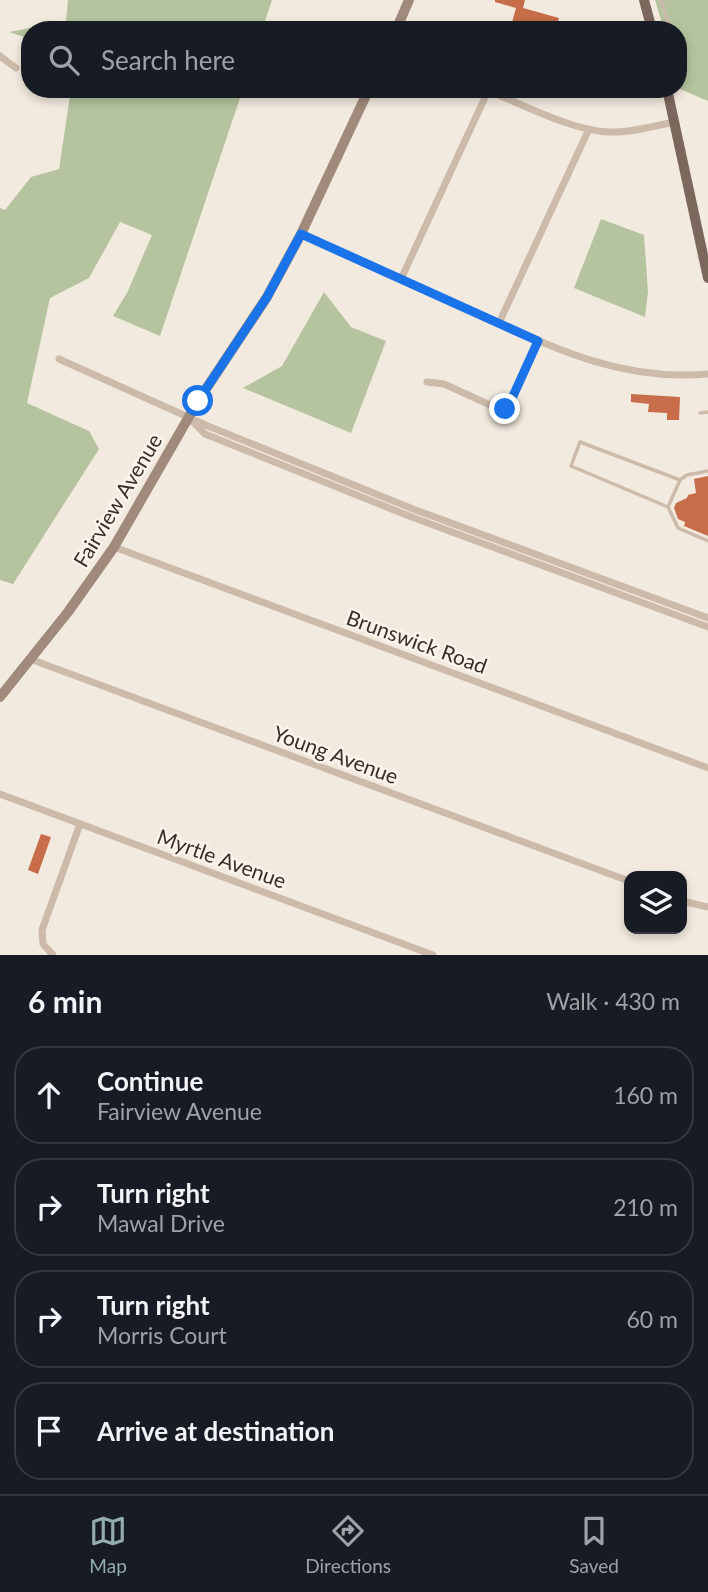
<!DOCTYPE html>
<html lang="en">
<head>
<meta charset="utf-8">
<style>
	:root { --surface:#171b24; --page:#242831; --text:#f1f3f6; --muted:#9ea1a6; --line:#363941; --accent:#92acb0 }
	body { margin:0; font-family:Lato,sans-serif; background:var(--page); color:var(--text) }
	.controls { position:absolute; right:21px; bottom:21px; display:grid; overflow:hidden; border-radius:14px; box-shadow:0 4px 10px #0003 }
	.controls button { width:63px; height:63px; display:grid; place-items:center; padding:0; border:0; border-bottom:2px solid var(--line); background:var(--surface); color:var(--text); font:35px sans-serif }
	.stop { position:absolute; width:21px; height:21px; margin:-16px; border:5px solid #1a73e8; border-radius:50%; background:#fff }
	.stop.end { background:#1a73e8; border-color:#fff; box-shadow:0 2px 7px #0008 }
	.list { margin:0; padding:0; list-style:none }
	h2 { display:flex; justify-content:space-between; align-items:center; height:91px; margin:0; padding:0 28px; font-size:30px }
	h2 small { font-size:23px; font-weight:400; color:var(--muted) }
	.list li { display:grid; grid-template-columns:46px 1fr auto; gap:21px; align-items:center; box-sizing:border-box; height:98px; margin:0 14px 14px; padding:0 14px; border:2px solid var(--line); border-radius:28px }
	.list b { display:block; font-size:26px; white-space:nowrap }
	.list p { margin:0; font-size:23px; white-space:nowrap; color:var(--muted) }
	.list em { font-size:23px; font-style:normal; color:var(--muted) }
	.icon { flex:none; width:38px; height:38px; fill:none; stroke:currentColor; stroke-width:2; stroke-linecap:round; stroke-linejoin:round }
	.map { position:relative; flex:none; width:708px; height:955px; overflow:hidden }
	.search { position:absolute; background:var(--surface); box-shadow:0 4px 10px #0003; left:21px; right:21px; top:21px; height:77px; display:flex; align-items:center; gap:18px; box-sizing:border-box; padding:0 24px; border-radius:28px; color:var(--muted); font-size:26px }
	.sheet { height:539px; background:var(--surface) }
	nav { display:flex; justify-content:space-around; align-items:center; box-sizing:border-box; height:98px; border-top:2px solid var(--line); background:var(--surface); font-size:19px; color:var(--muted) }
	nav a { display:grid; justify-items:center; gap:4px }
	nav .on { color:var(--accent) }
	.map>svg:first-child { display:block }
	.green { fill:#b5c39e }
	.building { fill:#c76d49 }
	.lines { fill:none; stroke-linecap:round; stroke-linejoin:round }
	.lane { stroke:#cba; stroke-width:3.5 }
	.street { stroke:#cba; stroke-width:7 }
	.secondary { stroke:#9f8a7b; stroke-width:10 }
	.primary { stroke:#7b675b; stroke-width:10 }
	.route { stroke:#1a73e8; stroke-width:9 }
	.labels { text-anchor:middle; dominant-baseline:central; stroke-width:5; stroke-linejoin:round; paint-order:stroke }
	.street-label { font-size:21px; fill:#392f2a; stroke:#faf4eb }
</style>
</head>
<body>
<div class="map">
<svg width="708" height="955" viewBox="0 0 708 955">
	<rect width="100%" height="100%" fill="#f3eadf"/>
	<g class="green">
		<path d="M68,0h204l-10,30h-232v9l-21,-7 57,-11z"/>
		<path d="M655,0h53v101l-28,-12 -2,-59h-14z"/>
		<path d="M71,89h172l-83,247 -47,-20 15,-25 24,-56 -32,-13 -31,56 -39,20 -23,105 62,28 10,18 -86,135 -13,-4v-372l5,2 26,-33 28,-8z"/>
		<path d="M601,219l43,16 4,57 -3,25 -71,-29z"/>
		<path d="M324,292l27,35 35,14 -35,92 -108,-45 39,-22z"/>
	</g>
	<g class="building">
		<path d="M495,0h30l-2,8 36,10 -3,12h-29l-16,-4 5,-18 -21,-6z"/>
		<path d="M631,394l49,3 -1,23h-12v-7l-19,-1 1,-8 -18,-2z"/>
		<path d="M708,476v60l-24,-10 1,-4 -7,-3 -4,-11 2,-5 11,-5 1,-3 8,-2 -2,-14z"/>
		<path d="M41,834l10,3 -13,37 -10,-4z"/>
	</g>
	<g class="lines">
		<g class="lane">
			<path d="M661,0l10,30"/>
			<path d="M678,64l3,10 -3,7"/>
			<path d="M700,413l8,-1"/>
			<path d="M708,471l-21,4 -7,5 -100,-38 -9,24 97,41 10,21 30,13"/>
			<path d="M668,507l12,-27"/>
		</g>
		<g class="street">
			<path d="M0,56l16,12"/>
			<path d="M484,89c36,14 88,42 125,43 22,1 44,-6 66,-10"/>
			<path d="M301,234c55,25 111,50 167,75 80,36 149,73 240,65"/>
			<path d="M401,279l87,-188"/>
			<path d="M499,323l90,-194"/>
			<path d="M59,359l149,67 205,83 295,109"/>
			<path d="M427,382l17,2 55,25h6l4,-4 29,-64"/>
			<path d="M192,421l13,13 204,82 299,111"/>
			<path d="M114,547l594,221"/>
			<path d="M30,659l599,222"/>
			<path d="M0,794l433,161"/>
			<path d="M682,901l26,6"/>
			<path d="M53,955l-10,-11 -1,-14 38,-106"/>
		</g>
		<g class="secondary">
			<path d="M396,30l13,-30"/>
			<path d="M0,697l68,-85 46,-65 84,-146 69,-104 34,-63 68,-145"/>
		</g>
		<g class="primary">
			<path d="M644,0l8,30"/>
			<path d="M667,89l41,189"/>
		</g>
	</g>
	<g class="lines">
		<path class="route" d="M198,401l69,-104 34,-63 237,107 -29,64 -4,4"/>
	</g>
	<g class="labels">
		<g class="street-label">
			<text transform="translate(117 500) rotate(-59)">Fairview Avenue</text>
			<text transform="translate(417 641) rotate(20)">Brunswick Road</text>
			<text transform="translate(336 754) rotate(20)">Young Avenue</text>
			<text transform="translate(222 858) rotate(20)">Myrtle Avenue</text>
		</g>
	</g>
</svg>
<div class="controls">
<button><svg class="icon" aria-label="layers" viewBox="0 0 24 24"><path d="M12 4l9 5-9 5-9-5zM3 14l9 5 9-5"/></svg></button>
</div>
<div class="stop" style="left:198px;top:401px"></div>
<div class="stop end" style="left:505px;top:409px"></div>
<div class="search"><svg class="icon" aria-label="search" viewBox="0 0 24 24"><circle cx="10" cy="10" r="6"/><path d="M15 15l6 6"/></svg>Search here</div>
</div>
<section class="sheet">
<h2>6 min<small>Walk · 430 m</small></h2>
<ul class="list">
<li><svg class="icon" aria-label="ahead" viewBox="0 0 24 24"><path d="M12 20V5M6 11l6-6 6 6"/></svg><div><b>Continue</b><p>Fairview Avenue</p></div><em>160 m</em></li>
<li><svg class="icon" aria-label="right" viewBox="0 0 24 24"><path d="M7 20v-9h11M14 6l5 5-5 5"/></svg><div><b>Turn right</b><p>Mawal Drive</p></div><em>210 m</em></li>
<li><svg class="icon" aria-label="right" viewBox="0 0 24 24"><path d="M7 20v-9h11M14 6l5 5-5 5"/></svg><div><b>Turn right</b><p>Morris Court</p></div><em>60 m</em></li>
<li><svg class="icon" aria-label="arrive" viewBox="0 0 24 24"><path d="M6 21V4h12l-3 4 3 4H6"/></svg><div><b>Arrive at destination</b></div></li>
</ul>
</section>
<nav>
<a class="on"><svg class="icon" aria-label="map" viewBox="0 0 24 24"><path d="M3 6l6-2 6 2 6-2v14l-6 2-6-2-6 2zM9 4v14M15 6v14"/></svg>Map</a>
<a><svg class="icon" aria-label="directions" viewBox="0 0 24 24"><path d="M12 3l9 9-9 9-9-9zM9 14v-3h6M13 9l2 2-2 2"/></svg>Directions</a>
<a><svg class="icon" aria-label="saved" viewBox="0 0 24 24"><path d="M7 4h10v16l-5-4-5 4z"/></svg>Saved</a>
</nav>
</body>
</html>
